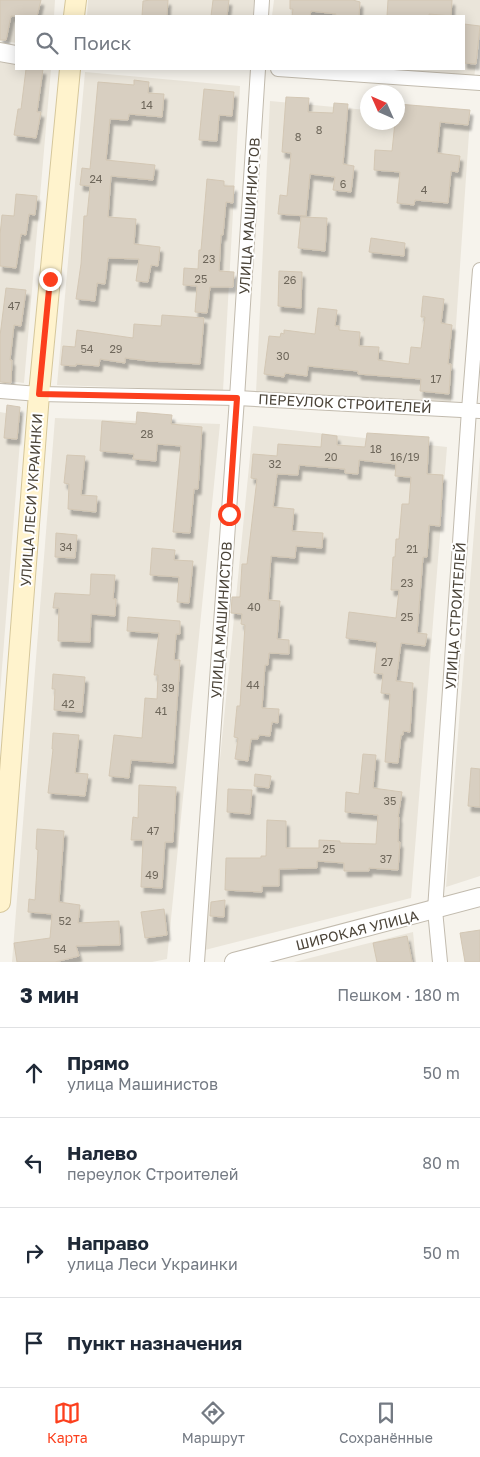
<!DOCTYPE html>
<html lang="ru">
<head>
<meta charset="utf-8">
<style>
	:root { --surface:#fff; --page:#f6f6f7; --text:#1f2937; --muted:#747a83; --line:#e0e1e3; --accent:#fc3f1d }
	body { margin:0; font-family:"Golos Text",sans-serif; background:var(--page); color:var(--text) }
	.compass { position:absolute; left:360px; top:85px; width:45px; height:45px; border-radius:50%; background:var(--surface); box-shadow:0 2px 12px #0003; rotate:315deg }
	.stop { position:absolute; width:15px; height:15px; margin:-11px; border:4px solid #fc3f1d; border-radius:50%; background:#fff }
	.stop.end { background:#fc3f1d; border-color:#fff; box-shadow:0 1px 5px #0008 }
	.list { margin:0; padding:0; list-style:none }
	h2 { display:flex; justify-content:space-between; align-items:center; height:65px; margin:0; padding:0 20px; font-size:21px }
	h2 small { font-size:16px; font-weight:400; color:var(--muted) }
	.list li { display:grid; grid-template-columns:32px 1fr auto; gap:15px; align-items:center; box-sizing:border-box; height:90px; padding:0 20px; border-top:1px solid var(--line) }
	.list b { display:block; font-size:19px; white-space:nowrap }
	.list p { margin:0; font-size:16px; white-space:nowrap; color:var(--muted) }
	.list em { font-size:16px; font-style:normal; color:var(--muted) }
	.icon { flex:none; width:28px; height:28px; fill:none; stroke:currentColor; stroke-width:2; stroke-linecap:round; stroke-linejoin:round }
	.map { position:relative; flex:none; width:480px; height:962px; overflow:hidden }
	.search { position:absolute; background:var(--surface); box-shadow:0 2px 12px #0003; left:15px; right:15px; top:15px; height:55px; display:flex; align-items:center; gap:12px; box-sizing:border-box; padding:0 18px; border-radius:0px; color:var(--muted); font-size:19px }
	.sheet { height:425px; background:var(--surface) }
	nav { display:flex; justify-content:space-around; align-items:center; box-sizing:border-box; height:70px; border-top:1px solid var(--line); background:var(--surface); font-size:14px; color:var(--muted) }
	nav a { display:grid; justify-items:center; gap:2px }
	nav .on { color:var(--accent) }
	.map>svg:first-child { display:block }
	.residential { fill:#eae5da }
	.building { fill:#d8cfc1; stroke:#d3c7b4; filter:url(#shadow) }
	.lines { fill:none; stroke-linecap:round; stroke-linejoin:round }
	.minor-casing { stroke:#c2bbae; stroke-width:16 }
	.tertiary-casing { stroke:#c2bbae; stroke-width:20 }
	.secondary-casing { stroke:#d6c79b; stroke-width:22 }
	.minor { stroke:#fff; stroke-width:14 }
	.tertiary { stroke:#fff; stroke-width:18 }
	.secondary { stroke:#fff3cd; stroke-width:20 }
	.route { stroke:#fc3f1d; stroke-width:6 }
	.labels { text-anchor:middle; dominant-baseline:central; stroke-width:4; stroke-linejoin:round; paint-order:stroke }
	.number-label { font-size:11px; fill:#6e675b }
	.street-label { font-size:14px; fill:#4b4439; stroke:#fff }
</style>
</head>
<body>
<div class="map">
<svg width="480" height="962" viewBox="0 0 480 962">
	<defs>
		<filter id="shadow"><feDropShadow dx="3" dy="5.5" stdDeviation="1" flood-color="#0004"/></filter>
	</defs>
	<rect width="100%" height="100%" fill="#f6f3ec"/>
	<g class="residential">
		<path d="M0,0h55l-1,16h-38v27l-16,-3z"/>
		<path d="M88,0h166l-1,16h-166z"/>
		<path d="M274,0h206v34l-7,51 -194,-16h185v-53h-192z"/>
		<path d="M0,62l16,2v5h35l-27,314 -24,-3z"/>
		<path d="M85,72l155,14 -17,305 -166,-6z"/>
		<path d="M270,101l97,9 1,12h30v-10l72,6 -20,296 -194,-21z"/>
		<path d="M0,412l22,4 -22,277z"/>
		<path d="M55,418l165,6 -53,535 -15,3h-140z"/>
		<path d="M253,426l194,21 -36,451 -210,53z"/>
		<path d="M480,456v420l-34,11z"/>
		<path d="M413,932l3,30h-122z"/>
	</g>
	<g class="building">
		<path d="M0,0h41l-4,16h-26l-5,24h-6z"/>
		<path d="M151,0h17l-1,16h-25l1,-15z"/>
		<path d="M213,0h16l-2,16h-16z"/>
		<path d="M290,0h63l7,2 -1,14h-24l1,-2 -25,-3 -1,5h-18l1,-7h-3z"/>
		<path d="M388,0h64l-1,16 -22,-2v2h-42z"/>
		<path d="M464,24l16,2 -4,38 -12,-1z"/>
		<path d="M26,69h17l-6,43h4l-5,26 -22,-3 4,-26h3z"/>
		<path d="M134,80l15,2 -1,11 16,1 -2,23 -33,-3 -1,6 -18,-1 -4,41 49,5 -2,15 -42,-4 -3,41 28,2 -2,25 26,3 -2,19 -7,-1 -3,17 -12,-1 3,-22 -31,-1 -3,26 -8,-1 -2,18 -19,-2 5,-35 3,-48h3l3,-30 -10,-1 2,-17 8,1 8,-87 36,3z"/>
		<path d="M204,89l30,3 -2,24 -13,-1 -2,26 -18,-1z"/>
		<path d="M286,97l23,1 -1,14 25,1 1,-10 14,1 -5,60 11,2 -3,26 -18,-2 2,-13 -25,-3 -4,42 -28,-2 2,-19 7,1 4,-43 -9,-1z"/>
		<path d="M398,104l72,6 -2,15 -28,-3 -3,31 23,3 -2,16 -7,-1 -3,32 -33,-3 -1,5 -17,-2 3,-31 -26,-2 1,-20 17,1 3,-29h3z"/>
		<path d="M207,179l17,2v5h10l-1,17 -7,-1 -3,33h-2l-2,36 15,1 -1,15h-23l-3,26 -12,-1 2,-26 -14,-1 1,-17 14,1 1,-19h2z"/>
		<path d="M16,194l21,2 -2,19 -6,-1 -3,21 -5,-1 -5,34 -16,-2v-31l2,-20 12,1z"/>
		<path d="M301,217l26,1 -2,33 -27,-3z"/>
		<path d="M371,238l34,5 -1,13 -35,-4z"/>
		<path d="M279,271l23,1 -1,36 -23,-2z"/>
		<path d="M6,288l20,2 -5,36 -7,-1 -4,35h2l-1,23 -11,-1v-46z"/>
		<path d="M423,296l21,3 -3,24 11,2 -4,39h3l-2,30 -29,-3 1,-12 -63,-5v-3l-50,-5 -1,10 -22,-3 -1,4 -20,-3 5,-38 11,1 1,-4 3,1v-4l31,4 3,-26 19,2 -2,16h4v4l21,2 -1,14 20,1 -1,13 31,4 2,-17 10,1 4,-31h-4z"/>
		<path d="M162,315l42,3 -4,46 -51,-3 -24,-3v5l-25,-4 -1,7 -23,-2v2l-15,-1 2,-19 12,1 2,-17 56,8 1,-14 27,2z"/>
		<path d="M7,405l13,2 -3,32 -13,-1z"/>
		<path d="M137,412l35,3 -1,9 31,3 -4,62h-4l-4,44 -17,-1 8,-86 -24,-2 -1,17 -23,-2 1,-5 -34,-3 2,-30 34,3z"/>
		<path d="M367,433l62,4 -2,37 16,1 -3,51 -11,-1 -2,32h-4l-6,76 10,1 -2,12 -24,-3 -5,38 17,2 -3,49 -7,-1v4h-2l-3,28 -13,-1 5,-68 -9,-1 2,-19 -9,-1 3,-31 -31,-4 3,-26 47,6 3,-28h-8l2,-33h2l1,-18h3l3,-35h7l2,-27 -16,-1 1,-12 -37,-4 -1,14 -13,-1v-4l-46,-4 -1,10 -21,-1 -4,33 21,2 -2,22 31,2 -1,15 -26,-2 -1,12 -24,-2 -3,44 12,1 -3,38 12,1v14l-20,-1 -1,12h-3l-3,43 17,1 -1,14 -6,-1 -2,14 -11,-1 -1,4h-7l-3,22 -13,-2 3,-21 -4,-1 3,-31h3l5,-81 -4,-1 1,-10 -11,-1 1,-16h8l2,-33h5l10,-85 -6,-1 2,-24 24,2 1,-12 43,3 1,-13 15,2v9l28,2z"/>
		<path d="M67,455l18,1 -4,39 16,1 -1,16 -28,-3 1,-25 -5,-1z"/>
		<path d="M56,533l21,2 -2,23 -20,-1z"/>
		<path d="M152,548l23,2 -1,10 19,1 -4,42 -12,-1 2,-25 -29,-2z"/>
		<path d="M91,574l24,1 -2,24h3l-1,17 -24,-2 -1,28 -32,-1 1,-33h-6l2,-15 35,2z"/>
		<path d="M128,617l52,4v13h-4l-2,26h6l-7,103 -42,-3 -2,18 -20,-2 5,-41 28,3 3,-40 12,1 1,-24h-4l5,-42 -32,-2z"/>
		<path d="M53,674l32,3 -3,35 -28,-2 1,-21h-3z"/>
		<path d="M53,733l26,2 -4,38 13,1 -3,22 -37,-3 5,-44h-1z"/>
		<path d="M363,754l13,1 -3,33 29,4 -4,25h1l-1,25h2l-2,28 -29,-2v3h-25v-8l-27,-2v7l-38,1v17h-17v6l-37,-2 1,-32h35v-2h5l1,-36 19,1v27h33v-8l21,1v2l36,1 2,-29 -33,-3 1,-20 13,2z"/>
		<path d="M471,768l9,1v38l-12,-1z"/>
		<path d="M255,774l16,2 -2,12 -15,-2z"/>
		<path d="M139,785l37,2 -3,55h-8l-3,46 -21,-1 2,-47h-12l2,-23 5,1z"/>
		<path d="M228,789l24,1 -2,24 -23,-2z"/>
		<path d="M37,829l27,2 -5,71 21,3 -2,18 41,-2 1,24 -44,1 3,10 -24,6h-38l-3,-19 36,-5 2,-24 -24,-2 1,-13 6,1 3,-50 -2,-1z"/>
		<path d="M225,900l-1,17 -14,-1 1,-14z"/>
		<path d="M164,909l3,26 -22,3 -4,-26z"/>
		<path d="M480,930v32h-15l-5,-29z"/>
		<path d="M407,936l5,26h-35l-4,-19z"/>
	</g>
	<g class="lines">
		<g class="minor-casing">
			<g id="minor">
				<path d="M261,16l1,-16"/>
				<path d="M278,69l202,14"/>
				<path d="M0,391l39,3 198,4 243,13"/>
				<path d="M197,962l40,-564 21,-329"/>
				<path d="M440,962l-5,-52 34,-500 11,-140"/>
			</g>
		</g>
		<g class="tertiary-casing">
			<g id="tertiary">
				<path d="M0,52l16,3"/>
				<path d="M234,962l246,-65"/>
			</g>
		</g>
		<g class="secondary-casing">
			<g id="secondary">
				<path d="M74,16l2,-16"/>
				<path d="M0,902l39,-508 31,-325"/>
			</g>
		</g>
		<use href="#minor" class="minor"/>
		<use href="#tertiary" class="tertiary"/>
		<use href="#secondary" class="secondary"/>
	</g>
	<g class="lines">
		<path class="route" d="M50,279l-11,115 198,4 -8,116"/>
	</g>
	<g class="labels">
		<g class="number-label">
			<text x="147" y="104">14</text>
			<text x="319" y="129">8</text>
			<text x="298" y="136">8</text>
			<text x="96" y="178">24</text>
			<text x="343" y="183">6</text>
			<text x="424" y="189">4</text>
			<text x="209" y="258">23</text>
			<text x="201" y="278">25</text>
			<text x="290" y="279">26</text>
			<text x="14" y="305">47</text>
			<text x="87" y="348">54</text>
			<text x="116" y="348">29</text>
			<text x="283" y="355">30</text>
			<text x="436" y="378">17</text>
			<text x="147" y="433">28</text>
			<text x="376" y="448">18</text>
			<text x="331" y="456">20</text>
			<text x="405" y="456">16/19</text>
			<text x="275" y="463">32</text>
			<text x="66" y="546">34</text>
			<text x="412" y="548">21</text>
			<text x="407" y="582">23</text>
			<text x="254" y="606">40</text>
			<text x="407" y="616">25</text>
			<text x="387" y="661">27</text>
			<text x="253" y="684">44</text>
			<text x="168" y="687">39</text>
			<text x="68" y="703">42</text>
			<text x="161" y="710">41</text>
			<text x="390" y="800">35</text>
			<text x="153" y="830">47</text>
			<text x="329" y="848">25</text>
			<text x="386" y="858">37</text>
			<text x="152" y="874">49</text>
			<text x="65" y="920">52</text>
			<text x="60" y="948">54</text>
		</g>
		<g class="street-label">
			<text transform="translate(249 216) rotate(-86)">УЛИЦА МАШИНИСТОВ</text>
			<text transform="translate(345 403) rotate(3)">ПЕРЕУЛОК СТРОИТЕЛЕЙ</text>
			<text transform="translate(31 500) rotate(-86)">УЛИЦА ЛЕСИ УКРАИНКИ</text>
			<text transform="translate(455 616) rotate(-86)">УЛИЦА СТРОИТЕЛЕЙ</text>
			<text transform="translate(221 620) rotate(-86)">УЛИЦА МАШИНИСТОВ</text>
			<text transform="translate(357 930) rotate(-14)">ШИРОКАЯ УЛИЦА</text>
		</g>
	</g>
</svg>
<svg class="compass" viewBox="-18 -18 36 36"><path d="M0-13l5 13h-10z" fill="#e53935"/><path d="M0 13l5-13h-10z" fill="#747a83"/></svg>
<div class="stop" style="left:229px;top:514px"></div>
<div class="stop end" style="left:50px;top:279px"></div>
<div class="search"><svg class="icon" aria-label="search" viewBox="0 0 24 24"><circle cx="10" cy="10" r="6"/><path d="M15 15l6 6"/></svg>Поиск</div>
</div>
<section class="sheet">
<h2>3 мин<small>Пешком · 180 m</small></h2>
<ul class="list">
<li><svg class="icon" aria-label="ahead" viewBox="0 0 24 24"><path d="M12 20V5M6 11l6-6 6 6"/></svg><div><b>Прямо</b><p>улица Машинистов</p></div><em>50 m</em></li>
<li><svg class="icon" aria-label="left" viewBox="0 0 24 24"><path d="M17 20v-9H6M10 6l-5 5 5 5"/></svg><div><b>Налево</b><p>переулок Строителей</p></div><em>80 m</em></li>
<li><svg class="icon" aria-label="right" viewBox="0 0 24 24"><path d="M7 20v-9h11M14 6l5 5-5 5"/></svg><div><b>Направо</b><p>улица Леси Украинки</p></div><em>50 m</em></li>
<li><svg class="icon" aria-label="arrive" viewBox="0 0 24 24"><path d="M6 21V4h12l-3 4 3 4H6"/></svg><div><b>Пункт назначения</b></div></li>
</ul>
</section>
<nav>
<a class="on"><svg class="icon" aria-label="map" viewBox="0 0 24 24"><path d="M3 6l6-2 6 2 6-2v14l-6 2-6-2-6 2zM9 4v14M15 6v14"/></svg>Карта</a>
<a><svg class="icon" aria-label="directions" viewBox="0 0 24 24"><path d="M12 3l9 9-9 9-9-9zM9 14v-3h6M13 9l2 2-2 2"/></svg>Маршрут</a>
<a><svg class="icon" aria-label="saved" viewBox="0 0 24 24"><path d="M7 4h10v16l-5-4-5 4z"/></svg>Сохранённые</a>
</nav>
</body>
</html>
